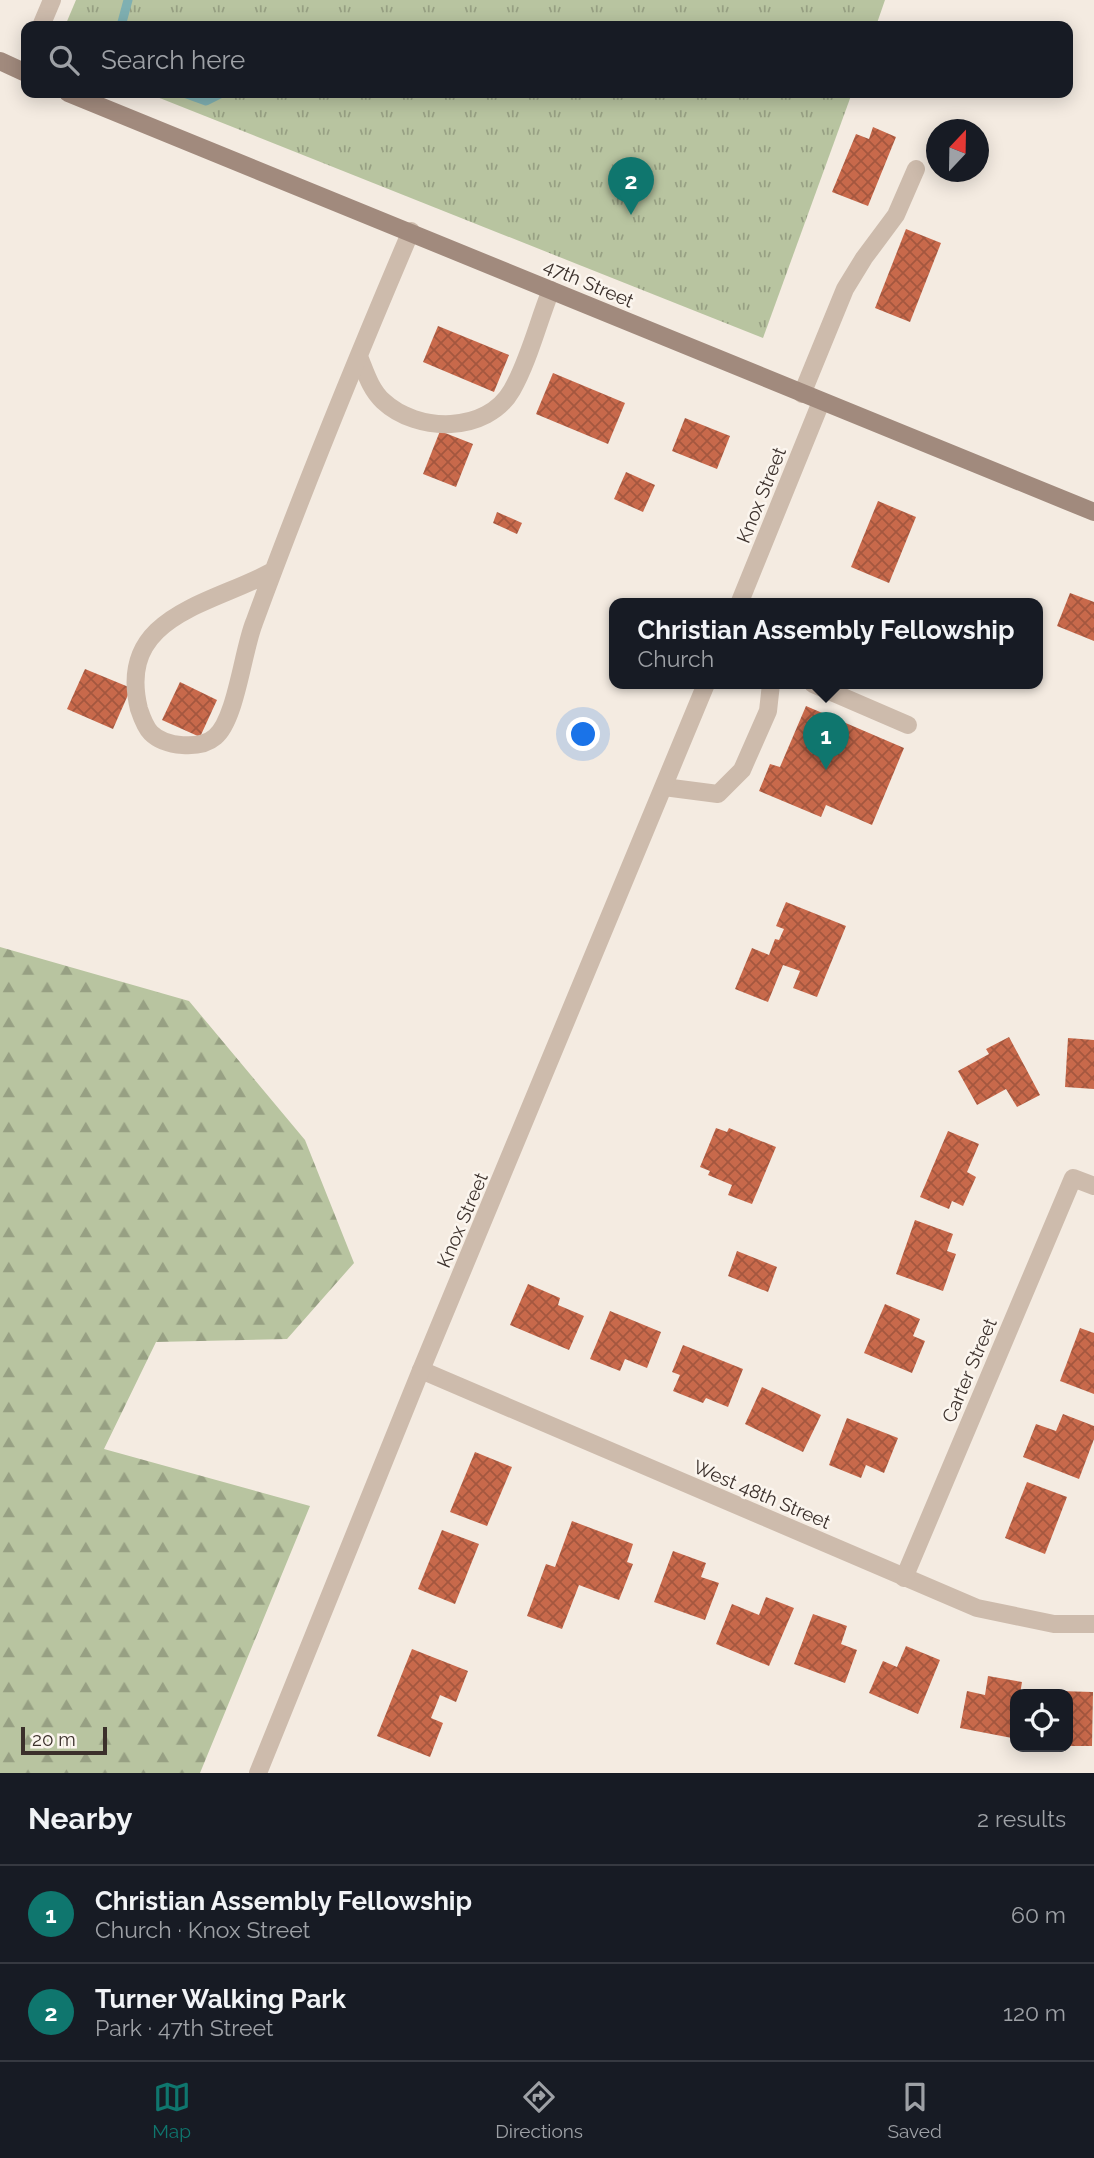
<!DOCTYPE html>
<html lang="en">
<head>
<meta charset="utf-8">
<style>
	:root { --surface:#171b24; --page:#20242c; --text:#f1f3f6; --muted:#9ea1a6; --line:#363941; --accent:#0f766e }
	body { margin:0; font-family:Raleway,sans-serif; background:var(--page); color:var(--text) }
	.controls { position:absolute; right:21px; bottom:21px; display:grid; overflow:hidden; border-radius:14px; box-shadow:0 4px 18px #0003 }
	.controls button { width:63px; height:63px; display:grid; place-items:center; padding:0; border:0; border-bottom:2px solid var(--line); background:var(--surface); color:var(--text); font:35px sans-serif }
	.compass { position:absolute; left:926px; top:119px; width:63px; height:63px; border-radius:50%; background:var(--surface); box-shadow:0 4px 18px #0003; rotate:22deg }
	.scale { position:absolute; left:21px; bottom:18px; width:86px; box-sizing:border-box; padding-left:7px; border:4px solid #3b302b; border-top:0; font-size:19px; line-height:24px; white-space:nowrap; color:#3b302b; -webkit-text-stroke:5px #fbf5ee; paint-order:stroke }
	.you { position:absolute; left:584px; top:735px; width:24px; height:24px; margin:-18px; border:5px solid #fff; border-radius:50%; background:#1a73e8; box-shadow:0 0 0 10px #1a73e833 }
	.badge { display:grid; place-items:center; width:46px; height:46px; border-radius:50%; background:var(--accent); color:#fff; font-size:23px; font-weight:700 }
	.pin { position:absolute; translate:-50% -58px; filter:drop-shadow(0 2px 4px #0008) }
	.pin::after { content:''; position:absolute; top:37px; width:24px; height:21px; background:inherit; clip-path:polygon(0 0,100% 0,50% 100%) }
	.popup { position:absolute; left:609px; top:598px; width:434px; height:91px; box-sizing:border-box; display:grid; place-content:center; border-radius:14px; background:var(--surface); filter:drop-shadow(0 2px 5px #0005); font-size:23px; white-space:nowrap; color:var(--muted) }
	.popup b { font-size:26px; color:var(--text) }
	.popup::after { content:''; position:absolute; left:50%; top:100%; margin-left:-14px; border:14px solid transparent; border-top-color:var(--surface) }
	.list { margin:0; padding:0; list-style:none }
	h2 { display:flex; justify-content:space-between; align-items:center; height:91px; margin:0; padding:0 28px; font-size:30px }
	h2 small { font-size:23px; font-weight:400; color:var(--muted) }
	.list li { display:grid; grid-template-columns:46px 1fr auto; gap:21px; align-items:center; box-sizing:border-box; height:98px; padding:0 28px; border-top:2px solid var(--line) }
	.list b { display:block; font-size:26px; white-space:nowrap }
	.list p { margin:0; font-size:23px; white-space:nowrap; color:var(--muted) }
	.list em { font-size:23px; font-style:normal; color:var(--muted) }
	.icon { flex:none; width:38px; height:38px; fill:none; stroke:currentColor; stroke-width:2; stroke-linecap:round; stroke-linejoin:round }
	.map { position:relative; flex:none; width:1094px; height:1773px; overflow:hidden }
	.search { position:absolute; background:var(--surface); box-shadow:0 4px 18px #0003; left:21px; right:21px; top:21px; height:77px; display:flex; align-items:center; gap:18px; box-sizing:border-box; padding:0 24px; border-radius:14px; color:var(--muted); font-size:26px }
	.sheet { height:287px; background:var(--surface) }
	nav { display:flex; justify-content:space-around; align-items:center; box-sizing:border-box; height:98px; border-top:2px solid var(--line); background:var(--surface); font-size:19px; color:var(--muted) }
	nav a { display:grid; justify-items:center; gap:4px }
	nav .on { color:var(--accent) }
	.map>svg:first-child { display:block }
	.grass { fill:url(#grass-tufts) }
	.forest { fill:url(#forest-firs) }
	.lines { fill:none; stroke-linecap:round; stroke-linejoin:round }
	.stream { stroke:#7fb0b2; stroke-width:9 }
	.building { fill:url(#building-cross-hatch) }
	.service { stroke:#cdbbac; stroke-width:18 }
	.minor { stroke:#cdbbac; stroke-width:18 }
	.tertiary { stroke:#cdbbac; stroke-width:18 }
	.secondary { stroke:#a18a7d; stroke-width:18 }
	.labels { text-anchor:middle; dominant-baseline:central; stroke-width:5; stroke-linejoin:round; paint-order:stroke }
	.street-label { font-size:19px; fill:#3b302b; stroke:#fbf5ee }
</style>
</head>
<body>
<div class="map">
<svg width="1094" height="1773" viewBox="0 0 1094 1773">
	<defs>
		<pattern id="grass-tufts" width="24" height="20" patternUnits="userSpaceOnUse" patternTransform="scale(1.75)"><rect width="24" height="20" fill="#b8c4a0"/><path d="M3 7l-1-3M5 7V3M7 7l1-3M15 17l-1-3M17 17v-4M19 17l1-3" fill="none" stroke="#97a083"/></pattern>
		<pattern id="forest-firs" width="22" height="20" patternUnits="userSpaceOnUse" patternTransform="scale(1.75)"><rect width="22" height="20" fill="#b8c4a0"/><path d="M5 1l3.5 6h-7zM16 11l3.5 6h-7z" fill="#97a083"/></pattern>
		<pattern id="building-cross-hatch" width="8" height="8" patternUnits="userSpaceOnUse" patternTransform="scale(1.75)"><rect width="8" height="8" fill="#c8694b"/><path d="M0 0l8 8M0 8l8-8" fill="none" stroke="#a4573f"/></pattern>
	</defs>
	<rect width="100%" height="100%" fill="#f4ebe1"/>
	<g class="grass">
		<path d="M76,0h809l-9,26h-811z"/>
		<path d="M147,93h705l-89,245z"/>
	</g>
	<path class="forest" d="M0,947l189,54 116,139 49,123 -67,76 -131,3 -52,107 206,57 -110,267h-200z"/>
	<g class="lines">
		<g class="stream">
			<path d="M121,26l7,-26"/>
			<path d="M184,93l22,8 16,-8"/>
		</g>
	</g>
	<g class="building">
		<path d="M873,127l23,10 -28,69 -36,-14 24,-58 13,5z"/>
		<path d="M906,229l35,14 -31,79 -35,-14z"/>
		<path d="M438,326l71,29 -15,37 -71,-30z"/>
		<path d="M553,373l72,30 -17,41 -72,-30z"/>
		<path d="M685,418l45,18 -13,33 -45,-18z"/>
		<path d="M440,431l33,13 -17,43 -33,-13z"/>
		<path d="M626,472l29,13 -12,27 -29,-13z"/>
		<path d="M878,501l38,16 -27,66 -38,-16z"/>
		<path d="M497,512l25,11 -5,11 -24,-11z"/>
		<path d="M1070,593l24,9v39l-37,-15z"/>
		<path d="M85,669l46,19 -18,41 -46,-20z"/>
		<path d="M180,682l37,18 -17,37 -38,-17z"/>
		<path d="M806,706l98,42 -32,77 -46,-20 -5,12 -62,-26 11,-27 10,3z"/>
		<path d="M786,902l60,24 -29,71 -24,-9 7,-17 -17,-6 -15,37 -33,-13 17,-41 17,7 6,-16 4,1 5,-11 -8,-3z"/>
		<path d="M1009,1037l31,58 -23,12 -11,-18 -29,16 -19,-34 31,-17 -3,-5z"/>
		<path d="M1068,1038l26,2v49l-29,-2z"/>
		<path d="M716,1128l11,4 2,-4 47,19 -24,57 -24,-9 4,-10 -24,-10 2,-4 -10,-4z"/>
		<path d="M948,1131l31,13 -12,28 9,5 -13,29 -11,-5 -3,8 -29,-12z"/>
		<path d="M915,1220l38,14 -6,17 9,3 -13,37 -47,-17z"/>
		<path d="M737,1251l40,16 -9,25 -40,-16z"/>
		<path d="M528,1284l32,14 -2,7 26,11 -15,34 -59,-25z"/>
		<path d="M885,1304l35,15 -7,17 12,5 -13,32 -48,-20z"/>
		<path d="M610,1311l51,21 -14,36 -22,-9 -5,12 -30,-12z"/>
		<path d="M1080,1328l14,5v61l-34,-13z"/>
		<path d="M683,1345l60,24 -15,38 -22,-9 -3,5 -30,-12 7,-16 -8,-3z"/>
		<path d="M762,1387l59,28 -18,37 -58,-28z"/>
		<path d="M1063,1414l31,12v13l-15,40 -56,-22 13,-33 20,7z"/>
		<path d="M847,1418l51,20 -14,35 -18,-8 -5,13 -32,-13z"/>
		<path d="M475,1452l37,15 -25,59 -37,-14z"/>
		<path d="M1027,1482l40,15 -22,57 -40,-16z"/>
		<path d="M572,1521l61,23 -6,18 6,2 -14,36 -40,-15 -17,44 -35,-13 19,-52 9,3z"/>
		<path d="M442,1530l37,14 -24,60 -37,-15z"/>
		<path d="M673,1551l33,12 -5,14 18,6 -14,37 -51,-18z"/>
		<path d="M766,1597l28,11 -25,58 -53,-22 16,-40 27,11z"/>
		<path d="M813,1614l34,12 -6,18 16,6 -12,33 -51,-19z"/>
		<path d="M906,1646l34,14 -22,54 -49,-21 14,-32 14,6z"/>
		<path d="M412,1649l56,22 -12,31 -16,-7 -9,23 12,5 -13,34 -53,-21z"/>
		<path d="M988,1676l34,6 -2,12h-5l-3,44 -52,-10 7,-37 18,4z"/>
		<path d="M1059,1691l34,1 -1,54h-24v-52h-9z"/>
	</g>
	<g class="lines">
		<g class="service">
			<path d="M360,359c6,15 11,31 23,42 34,32 104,33 129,-11 17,-30 26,-68 39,-100"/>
			<path d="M802,394l43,-105 19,-31 32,-43 20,-46"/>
			<path d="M273,571c-62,34 -157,44 -134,138 2,6 7,19 12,24 14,14 49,17 64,4 21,-17 28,-87 39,-114 48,-131 102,-263 157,-392"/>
			<path d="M813,684l95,41"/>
			<path d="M664,787l54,7 24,-24 26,-59 3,-27"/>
		</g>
		<g class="minor">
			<path d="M41,26l11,-26"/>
			<path d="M421,1370l556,238 77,16h40"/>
			<path d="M904,1578l169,-400 21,8"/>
		</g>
		<g class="tertiary">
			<path d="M739,604l82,-202"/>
			<path d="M258,1773l163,-403 285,-686"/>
		</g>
		<g class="secondary">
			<path d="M0,61l26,12"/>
			<path d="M68,93l1026,419"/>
		</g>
	</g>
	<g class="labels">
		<g class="street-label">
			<text transform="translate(589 283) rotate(23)">47th Street</text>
			<text transform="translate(761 495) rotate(-68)">Knox Street</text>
			<text transform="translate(462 1220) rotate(-67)">Knox Street</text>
			<text transform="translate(969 1370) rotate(-67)">Carter Street</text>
			<text transform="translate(762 1494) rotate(23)">West 48th Street</text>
		</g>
	</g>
</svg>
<div class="controls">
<button><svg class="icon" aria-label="locate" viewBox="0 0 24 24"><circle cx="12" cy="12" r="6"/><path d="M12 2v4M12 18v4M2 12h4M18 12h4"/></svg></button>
</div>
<svg class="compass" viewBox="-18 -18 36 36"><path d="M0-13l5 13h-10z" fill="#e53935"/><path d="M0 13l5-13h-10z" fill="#9ea1a6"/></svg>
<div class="scale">20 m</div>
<div class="you"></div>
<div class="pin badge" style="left:826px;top:770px">1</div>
<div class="popup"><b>Christian Assembly Fellowship</b>Church</div>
<div class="pin badge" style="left:631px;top:215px">2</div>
<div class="search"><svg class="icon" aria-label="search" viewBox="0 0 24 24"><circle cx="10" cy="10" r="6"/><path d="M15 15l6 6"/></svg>Search here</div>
</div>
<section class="sheet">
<h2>Nearby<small>2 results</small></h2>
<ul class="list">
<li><span class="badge">1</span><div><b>Christian Assembly Fellowship</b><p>Church · Knox Street</p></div><em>60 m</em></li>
<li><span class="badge">2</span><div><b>Turner Walking Park</b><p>Park · 47th Street</p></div><em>120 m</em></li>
</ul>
</section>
<nav>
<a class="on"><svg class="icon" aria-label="map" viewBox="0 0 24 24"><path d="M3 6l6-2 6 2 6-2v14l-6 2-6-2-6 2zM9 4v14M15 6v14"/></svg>Map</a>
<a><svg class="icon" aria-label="directions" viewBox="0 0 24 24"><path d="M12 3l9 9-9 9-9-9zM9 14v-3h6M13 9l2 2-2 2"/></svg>Directions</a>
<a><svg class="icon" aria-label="saved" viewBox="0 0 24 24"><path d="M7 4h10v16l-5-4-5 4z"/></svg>Saved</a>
</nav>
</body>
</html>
